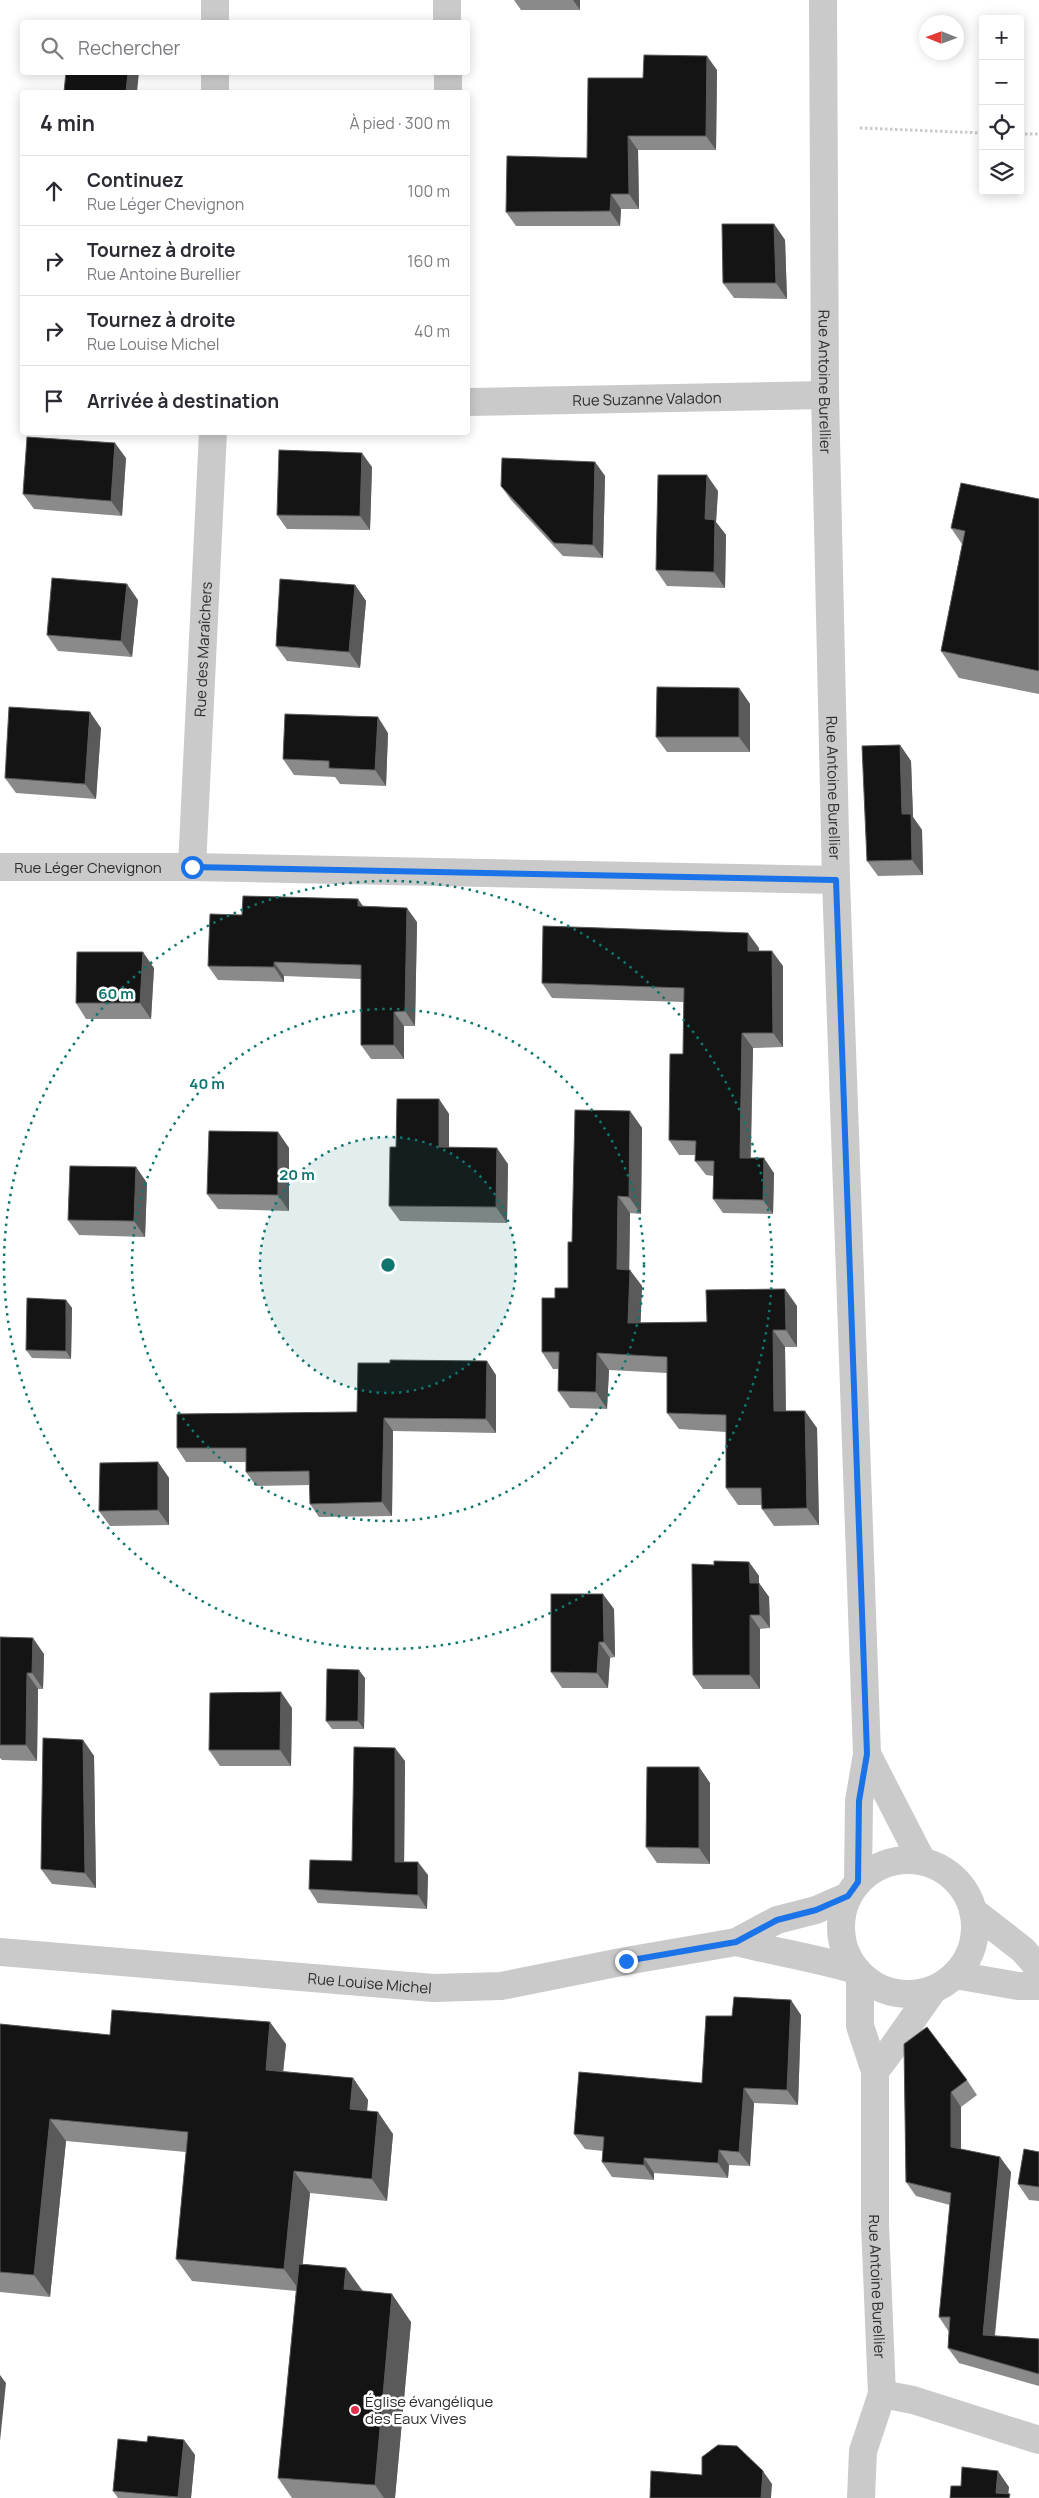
<!DOCTYPE html>
<html lang="fr">
<head>
<meta charset="utf-8">
<style>
	:root { --surface:#fff; --page:#f7f7f7; --text:#2b2b33; --muted:#7c7c81; --line:#e1e1e2 }
	body { margin:0; font-family:Manrope,sans-serif; background:var(--page); color:var(--text) }
	.controls { position:absolute; right:15px; top:15px; display:grid; overflow:hidden; border-radius:5px; box-shadow:0 2px 12px #0003 }
	.controls button { width:45px; height:45px; display:grid; place-items:center; padding:0; border:0; border-bottom:1px solid var(--line); background:var(--surface); color:var(--text); font:25px sans-serif }
	.compass { position:absolute; left:919px; top:15px; width:45px; height:45px; border-radius:50%; background:var(--surface); box-shadow:0 2px 12px #0003; rotate:271deg }
	.stop { position:absolute; width:15px; height:15px; margin:-11px; border:4px solid #1a73e8; border-radius:50%; background:#fff }
	.stop.end { background:#1a73e8; border-color:#fff; box-shadow:0 1px 5px #0008 }
	.list { margin:0; padding:0; list-style:none }
	h2 { display:flex; justify-content:space-between; align-items:center; height:65px; margin:0; padding:0 20px; font-size:21px }
	h2 small { font-size:16px; font-weight:400; color:var(--muted) }
	.list li { display:grid; grid-template-columns:32px 1fr auto; gap:15px; align-items:center; box-sizing:border-box; height:70px; padding:0 20px; border-top:1px solid var(--line) }
	.list b { display:block; font-size:19px; white-space:nowrap }
	.list p { margin:0; font-size:16px; white-space:nowrap; color:var(--muted) }
	.list em { font-size:16px; font-style:normal; color:var(--muted) }
	.icon { flex:none; width:28px; height:28px; fill:none; stroke:currentColor; stroke-width:2; stroke-linecap:round; stroke-linejoin:round }
	.map { position:relative; flex:none; width:1039px; height:2498px; overflow:hidden }
	.search { position:absolute; background:var(--surface); box-shadow:0 2px 12px #0003; left:20px; top:20px; width:450px; height:55px; display:flex; align-items:center; gap:12px; box-sizing:border-box; padding:0 18px; border-radius:5px; color:var(--muted); font-size:19px }
	.panel { position:absolute; background:var(--surface); box-shadow:0 2px 12px #0003; left:20px; top:90px; width:450px; height:345px; border-radius:5px }
	.map>svg:first-child { display:block }
	.lines { fill:none; stroke-linecap:round; stroke-linejoin:round }
	.path { stroke:#cacaca; stroke-width:3; stroke-dasharray:2.5 2.5; stroke-linecap:butt }
	.street { stroke:#cacaca; stroke-width:28 }
	.wall { fill:#8a8a8a }
	.shaded-wall { fill:#5a5a5a }
	.building { fill:#141414; stroke:#5a5a5a }
	.route { stroke:#1a73e8; stroke-width:6 }
	.ring { fill:none; stroke:#0f766e; stroke-width:2.5; stroke-dasharray:2.5 5 }
	.poi-dot { fill:#e52e4c; stroke:#fff; stroke-width:2 }
	.labels { text-anchor:middle; dominant-baseline:central; stroke-width:5; stroke-linejoin:round; paint-order:stroke }
	.street-label { font-size:15px; fill:#2d2d2d; stroke:#fff }
	.poi-label { font-size:15px; fill:#2d2d2d; stroke:#fff; text-anchor:start }
	.centre { fill:#0f766e; stroke:#fff; stroke-width:2.5 }
	.ring-label { font-size:15px; text-anchor:middle; font-weight:bold; fill:#0f766e; stroke:#fff; stroke-width:5; stroke-linejoin:round; paint-order:stroke }
</style>
</head>
<body>
<div class="map">
<svg width="1039" height="2498" viewBox="0 0 1039 2498">
	<rect width="100%" height="100%" fill="#fff"/>
	<g class="lines">
		<g class="path">
			<path d="M860,128l123,5"/>
			<path d="M1020,134h19"/>
		</g>
		<g class="street">
			<path d="M447,0v22"/>
			<path id="s1" d="M823,0l2,395 11,485 31,874 -8,47 -1,80"/>
			<path d="M215,22v-22"/>
			<path d="M448,72v20"/>
			<path d="M215,92v-20"/>
			<path id="s2" d="M468,402l357,-7"/>
			<path id="s3" d="M0,867h192l644,13"/>
			<path id="s4" d="M192,867l21,-435"/>
			<path d="M867,1754l55,107"/>
			<circle cx="908" cy="1927" r="67"/>
			<path d="M973,1911l50,39 16,18"/>
			<path d="M736,1942c40,10 80,16 120,28"/>
			<path id="s5" d="M0,1952l433,36 68,-2 125,-25 110,-19 41,-22 39,-10 32,-14"/>
			<path id="s6" d="M860,1975v51l15,45v153l7,170 -19,57 -2,47"/>
			<path d="M955,1975l63,11h21"/>
			<path d="M875,2071c21,-26 39,-55 59,-82"/>
			<path d="M882,2394l31,6 126,40"/>
		</g>
	</g>
	<g class="wall">
		<path d="M514,0h66v10h-59z"/>
		<path d="M717,70l-1,80h-78l1,59h-18l-1,17h-104l-10,-14 81,-54 56,-80z"/>
		<path d="M774,224l11,16 2,59 -53,-1 -11,-15z"/>
		<path d="M126,458l-4,58 -88,-7 -11,-15z"/>
		<path d="M595,462l10,14 -2,82 -40,-2 -52,-56 -10,-14z"/>
		<path d="M372,467l-2,63 -83,-1 -10,-14z"/>
		<path d="M718,491l-2,31 10,13 -1,53 -58,-2 -11,-16z"/>
		<path d="M1039,499v195l-80,-16 -18,-27 21,-107 -11,-16z"/>
		<path d="M355,585l11,16 -6,67 -73,-7 -11,-15z"/>
		<path d="M138,600l-6,57 -74,-6 -11,-16z"/>
		<path d="M739,688l11,16v48h-83l-11,-15z"/>
		<path d="M101,728l-5,71 -80,-6 -11,-15z"/>
		<path d="M388,733l-2,53 -46,-2 -5,-7 -41,-2 -11,-16z"/>
		<path d="M900,745l11,16 2,56 9,13 1,45 -45,1 -11,-15z"/>
		<path d="M364,907l53,15 -2,104h-11v33h-33l-10,-14v-66l-77,-3v6l-66,-2 -10,-14 34,-51z"/>
		<path d="M759,948v3l24,15v81l-30,1 -2,110 23,15 -1,41 -50,-1 -10,-14 1,-23 -8,-1 -11,-14v-6h-16l-10,-15 14,-86 1,-52 -132,-4 -10,-15z"/>
		<path d="M154,968l-3,51h-65l-10,-16z"/>
		<path d="M439,1099l10,15v34l59,16 -1,59 -107,-2 -11,-15 7,-59z"/>
		<path d="M630,1111l12,17 -1,86 -11,-1 -1,57 13,16 -2,37 67,-1 90,-16v41h-12l1,64 31,17 2,97 -45,1 -12,-17v-4h-24l-12,-17v-56l-47,-3 -12,-16v-40l-58,-3 -2,39 -37,-1 -12,-17 1,-22h-6l-11,-17 13,-54 13,-10 4,-46z"/>
		<path d="M278,1132l11,16v63l-71,-2 -11,-15z"/>
		<path d="M136,1167l11,16 -2,54 -66,-2 -11,-15z"/>
		<path d="M66,1300l6,8 -1,51 -39,-1 -6,-8z"/>
		<path d="M496,1375v58l-103,-2 -1,85 -73,1 -9,-13v-19l-54,1 -10,-14v-10h-60l-9,-14 180,-36z"/>
		<path d="M158,1462l11,16v47l-59,1 -11,-15z"/>
		<path d="M749,1562l10,14v7l10,14 1,31 -10,1v60h-57l-10,-14 21,-110z"/>
		<path d="M614,1609l1,48 -5,1 -2,30h-46l-11,-16z"/>
		<path d="M0,1637l44,17 -1,35h-5l-1,72 -35,-1 -2,-2z"/>
		<path d="M365,1678l-1,51h-32l-6,-8z"/>
		<path d="M292,1708l-1,58h-71l-11,-16z"/>
		<path d="M83,1740l11,16 2,132 -44,-4 -11,-15z"/>
		<path d="M405,1761l-1,101 24,13 -1,34 -109,-6 -9,-14 43,-28z"/>
		<path d="M699,1767l11,16v81l-53,-1 -11,-16z"/>
		<path d="M801,2015l-3,90 -44,-2 -4,63 -21,-1 -1,13 -74,-5v7l-42,-3 -10,-15 1,-11 -18,-2 -11,-15 128,-51 30,-67z"/>
		<path d="M0,2024l110,11 176,9 -3,28 70,6 15,22 -1,11 26,23 -6,67 -77,-8 -8,71 44,4 17,23 48,31 -16,176h-103l-14,-20 18,-187 -104,-10 -16,-22 10,-107 -120,-11 -16,156 -50,-5z"/>
		<path d="M904,2044l63,36 10,15 -16,12v42l50,23 -16,164 44,3v47l-80,-23 -11,-15 1,-16 -10,-15 11,-112 -34,-9 -10,-14z"/>
		<path d="M1039,2152v49l-10,-1 -11,-16z"/>
		<path d="M184,2440l11,15 -4,43h-73l-5,-7 34,-49z"/>
	</g>
	<g class="shaded-wall">
		<path d="M573,0h7v10z"/>
		<path d="M707,56l10,14 -1,80 -10,-14z"/>
		<path d="M128,72h11l-2,20h-11z"/>
		<path d="M628,136l10,14 1,59 -10,-15z"/>
		<path d="M611,194l10,15 -1,17 -10,-15z"/>
		<path d="M774,224l11,16 2,59 -11,-16z"/>
		<path d="M115,443l11,15 -4,58 -11,-15z"/>
		<path d="M362,453l10,14 -2,63 -10,-14z"/>
		<path d="M595,462l10,14 -2,82 -10,-13z"/>
		<path d="M707,475l11,16 -2,31 10,13 -1,53 -11,-16 -9,-53z"/>
		<path d="M127,584l11,16 -6,57 -11,-16z"/>
		<path d="M355,585l11,16 -6,67 -11,-16z"/>
		<path d="M739,688l11,16v48l-11,-15z"/>
		<path d="M90,712l11,16 -5,71 -11,-15z"/>
		<path d="M378,717l10,16 -2,53 -11,-16z"/>
		<path d="M900,745l11,16 2,56 9,13 1,45 -11,-15 -10,-46z"/>
		<path d="M358,899l10,14 -10,-7z"/>
		<path d="M407,908l10,14 -2,104 -10,-15z"/>
		<path d="M748,933l11,15 -1,18 -10,-15z"/>
		<path d="M772,951l11,15v81l-10,-14z"/>
		<path d="M143,952l11,16 -3,51 -11,-16z"/>
		<path d="M274,962l10,14v6l-10,-15z"/>
		<path d="M394,1012l10,14v33l-10,-14z"/>
		<path d="M742,1033l11,15 -3,125 -10,-15z"/>
		<path d="M439,1099l10,15v49l-10,-16z"/>
		<path d="M630,1111l12,17 -1,86 -12,-17z"/>
		<path d="M278,1132l11,16v63l-11,-16z"/>
		<path d="M497,1148l11,16 -1,59 -11,-16z"/>
		<path d="M764,1158l10,15 -1,41 -10,-14z"/>
		<path d="M136,1167l11,16 -2,54 -11,-16z"/>
		<path d="M618,1196l12,17 -1,73 -12,-17z"/>
		<path d="M630,1270l12,16 -2,54 -12,-17z"/>
		<path d="M785,1289l12,17v41l-11,-17z"/>
		<path d="M66,1300l6,8 -1,51 -5,-8z"/>
		<path d="M773,1330l12,17 1,81 -12,-17z"/>
		<path d="M597,1353l12,17 -2,39 -11,-17z"/>
		<path d="M487,1361l9,14v58l-10,-14z"/>
		<path d="M805,1411l12,17 2,97 -12,-17z"/>
		<path d="M384,1418l9,13 -1,85 -10,-14z"/>
		<path d="M158,1462l11,16v47l-11,-15z"/>
		<path d="M749,1562l10,14v7l10,14 1,31 -10,-13 -10,-32z"/>
		<path d="M603,1594l11,15 1,48 -11,-15z"/>
		<path d="M750,1615l10,14v60l-10,-14z"/>
		<path d="M33,1638l11,16 -1,35 -11,-16z"/>
		<path d="M599,1642l11,16 -2,30 -11,-15z"/>
		<path d="M359,1670l6,8 -1,51 -6,-8z"/>
		<path d="M27,1673l11,16 -1,72 -11,-16z"/>
		<path d="M281,1692l11,16 -1,58 -11,-16z"/>
		<path d="M83,1740l11,16 2,132 -11,-15z"/>
		<path d="M395,1748l10,13 -1,114 -9,-13z"/>
		<path d="M699,1767l11,16v81l-11,-16z"/>
		<path d="M418,1862l10,13 -1,34 -9,-14z"/>
		<path d="M791,2000l10,15 -3,90 -11,-15z"/>
		<path d="M270,2022l16,22 -5,48 -15,-22z"/>
		<path d="M353,2078l15,22 -3,31 -15,-22z"/>
		<path d="M744,2088l10,15 -4,63 -11,-14z"/>
		<path d="M951,2092l10,15v55l-10,-15z"/>
		<path d="M378,2112l15,22 -6,67 -15,-22z"/>
		<path d="M50,2119l16,22 -16,156 -16,-22z"/>
		<path d="M719,2150l10,15 -1,13 -10,-15z"/>
		<path d="M1000,2157l11,15 -18,178 -10,-15z"/>
		<path d="M644,2158l10,15v7l-10,-15z"/>
		<path d="M294,2171l16,22 -10,98 -16,-22z"/>
		<path d="M346,2268l19,27 -21,-6z"/>
		<path d="M392,2294l19,28 -16,176h-11l-9,-13z"/>
		<path d="M0,2375l6,8 -6,58z"/>
		<path d="M184,2440l11,15 -4,43h-12l-1,-1z"/>
		<path d="M763,2471l9,13 -1,14h-10z"/>
		<path d="M998,2471l11,16 -1,11 -12,-5z"/>
	</g>
	<g class="building">
		<path d="M644,55l63,1 -1,80h-78l1,58h-18l-1,17 -104,1 1,-56 80,2 1,-80h55z"/>
		<path d="M66,72h62l-2,20h-62z"/>
		<path d="M722,224h52l2,59h-53z"/>
		<path d="M27,437l88,6 -4,58 -88,-7z"/>
		<path d="M279,450l83,3 -2,63 -83,-1z"/>
		<path d="M502,458l93,4 -2,83 -39,-2 -53,-57z"/>
		<path d="M658,475h49l-2,44 10,1 -1,52 -58,-2z"/>
		<path d="M961,483l78,16v172l-98,-20 24,-120 -14,-3z"/>
		<path d="M52,578l75,6 -6,57 -74,-6z"/>
		<path d="M280,579l75,6 -6,67 -73,-6z"/>
		<path d="M657,687l82,1v49h-83z"/>
		<path d="M9,707l81,5 -5,72 -80,-6z"/>
		<path d="M285,714l93,3 -3,53 -46,-2v-7l-46,-2z"/>
		<path d="M900,745l2,69h9l1,46 -45,1 -5,-115z"/>
		<path d="M243,896l115,3v7l49,2 -2,103 -11,1v33h-33v-80l-87,-3v5l-66,-1 2,-52 32,1z"/>
		<path d="M543,926l205,7v18h24l1,82h-31l-2,125h24l-1,42 -50,-1 1,-38h-19l1,-20 -27,-1 1,-86h13l1,-66 -142,-5z"/>
		<path d="M77,952h66l-3,51h-64z"/>
		<path d="M397,1099h42v48l58,1 -1,59 -107,-1 1,-59h6z"/>
		<path d="M575,1110l55,1 -1,86 -11,-1 -1,73 13,1 -2,53 79,-1 -1,-32 79,-1 1,41h-13l1,81h31l2,97 -45,1 -1,-21h-35v-73l-59,-2v-56l-70,-4 -1,39 -38,-1 1,-39h-17v-54h13v-10h13v-46h4z"/>
		<path d="M209,1131l69,1v63l-71,-1z"/>
		<path d="M70,1166l66,1 -2,54 -66,-1z"/>
		<path d="M27,1298l39,2v51l-40,-1z"/>
		<path d="M390,1360l97,1 -1,58 -102,-1 -2,84 -72,2 -1,-33 -63,1v-24h-69v-34l180,-2 1,-49h32z"/>
		<path d="M158,1462v48l-59,1 1,-48z"/>
		<path d="M714,1561l35,1 1,21h9l1,32h-10v60h-57l-1,-111 22,1z"/>
		<path d="M551,1594h52l1,48h-5l-2,31 -46,-1z"/>
		<path d="M0,1637l33,1 -1,35h-5l-1,72h-26z"/>
		<path d="M327,1669l32,1 -1,51h-32z"/>
		<path d="M281,1692l-1,58h-71l1,-57z"/>
		<path d="M43,1738l40,2 2,133 -44,-4z"/>
		<path d="M354,1747l41,1v114h23v33l-109,-6 1,-29 42,1z"/>
		<path d="M647,1767h52v81l-53,-1z"/>
		<path d="M734,1997l57,3 -4,90 -43,-2 -5,64 -20,-2 -1,13 -74,-5v7l-42,-3 2,-25 -30,-3 5,-62 123,11 4,-67h26z"/>
		<path d="M112,2010l158,12 -4,48 87,8 -3,31 28,3 -6,67 -78,-8 -10,98 -108,-10 12,-127 -138,-13 -16,156 -34,-3v-248l110,11z"/>
		<path d="M927,2027l40,53 -16,12v55l49,10 -17,178 56,4v35l-91,-26 2,-31h-11l12,-124 -45,-11 -2,-138z"/>
		<path d="M1024,2149l15,3v35l-21,-3z"/>
		<path d="M299,2264l47,4 -2,21 48,5 -17,191 -97,-7z"/>
		<path d="M148,2436l36,4 -6,57 -65,-6 5,-52 29,3z"/>
		<path d="M718,2445l19,1 26,25 -2,27h-111l1,-27 51,4v-18z"/>
		<path d="M962,2467l36,4 -2,22 14,1 -1,4h-59l1,-12h10z"/>
	</g>
	<g class="lines">
		<path class="route" d="M192,867l644,13 31,874 -8,47 -1,81 -10,14 -32,14 -39,10 -41,22 -110,19"/>
	</g>
	<circle cx="388" cy="1265" r="128" fill="#0f766e" fill-opacity=".12"/>
	<g class="ring">
		<circle cx="388" cy="1265" r="128"/>
		<circle cx="388" cy="1265" r="256"/>
		<circle cx="388" cy="1265" r="384"/>
	</g>
	<circle class="poi-dot" cx="355" cy="2410" r="5"/>
	<g class="labels">
		<g class="street-label">
			<text stroke="none"><textPath href="#s1" startOffset="382">Rue Antoine Burellier</textPath></text>
			<text stroke="none"><textPath href="#s2" startOffset="179">Rue Suzanne Valadon</textPath></text>
			<text stroke="none"><textPath href="#s4" startOffset="218">Rue des Maraîchers</textPath></text>
			<text stroke="none"><textPath href="#s1" startOffset="788">Rue Antoine Burellier</textPath></text>
			<text stroke="none"><textPath href="#s3" startOffset="88">Rue Léger Chevignon</textPath></text>
			<text stroke="none"><textPath href="#s5" startOffset="371">Rue Louise Michel</textPath></text>
			<text stroke="none"><textPath href="#s6" startOffset="314">Rue Antoine Burellier</textPath></text>
		</g>
		<g class="poi-label">
			<text x="365" y="2401">Église évangélique<tspan x="365" dy="17">des Eaux Vives</tspan></text>
		</g>
	</g>
	<circle cx="388" cy="1265" r="8" class="centre"/>
	<g class="ring-label">
		<text x="116" y="999">60 m</text>
		<text x="207" y="1089">40 m</text>
		<text x="297" y="1180">20 m</text>
	</g>
</svg>
<div class="controls">
<button>+</button>
<button>−</button>
<button><svg class="icon" aria-label="locate" viewBox="0 0 24 24"><circle cx="12" cy="12" r="6"/><path d="M12 2v4M12 18v4M2 12h4M18 12h4"/></svg></button>
<button><svg class="icon" aria-label="layers" viewBox="0 0 24 24"><path d="M12 4l9 5-9 5-9-5zM3 14l9 5 9-5"/></svg></button>
</div>
<svg class="compass" viewBox="-18 -18 36 36"><path d="M0-13l5 13h-10z" fill="#e53935"/><path d="M0 13l5-13h-10z" fill="#7c7c81"/></svg>
<div class="stop" style="left:192px;top:867px"></div>
<div class="stop end" style="left:626px;top:1961px"></div>
<div class="search"><svg class="icon" aria-label="search" viewBox="0 0 24 24"><circle cx="10" cy="10" r="6"/><path d="M15 15l6 6"/></svg>Rechercher</div>
<section class="panel">
<h2>4 min<small>À pied · 300 m</small></h2>
<ul class="list">
<li><svg class="icon" aria-label="ahead" viewBox="0 0 24 24"><path d="M12 20V5M6 11l6-6 6 6"/></svg><div><b>Continuez</b><p>Rue Léger Chevignon</p></div><em>100 m</em></li>
<li><svg class="icon" aria-label="right" viewBox="0 0 24 24"><path d="M7 20v-9h11M14 6l5 5-5 5"/></svg><div><b>Tournez à droite</b><p>Rue Antoine Burellier</p></div><em>160 m</em></li>
<li><svg class="icon" aria-label="right" viewBox="0 0 24 24"><path d="M7 20v-9h11M14 6l5 5-5 5"/></svg><div><b>Tournez à droite</b><p>Rue Louise Michel</p></div><em>40 m</em></li>
<li><svg class="icon" aria-label="arrive" viewBox="0 0 24 24"><path d="M6 21V4h12l-3 4 3 4H6"/></svg><div><b>Arrivée à destination</b></div></li>
</ul>
</section>
</div>
</body>
</html>
